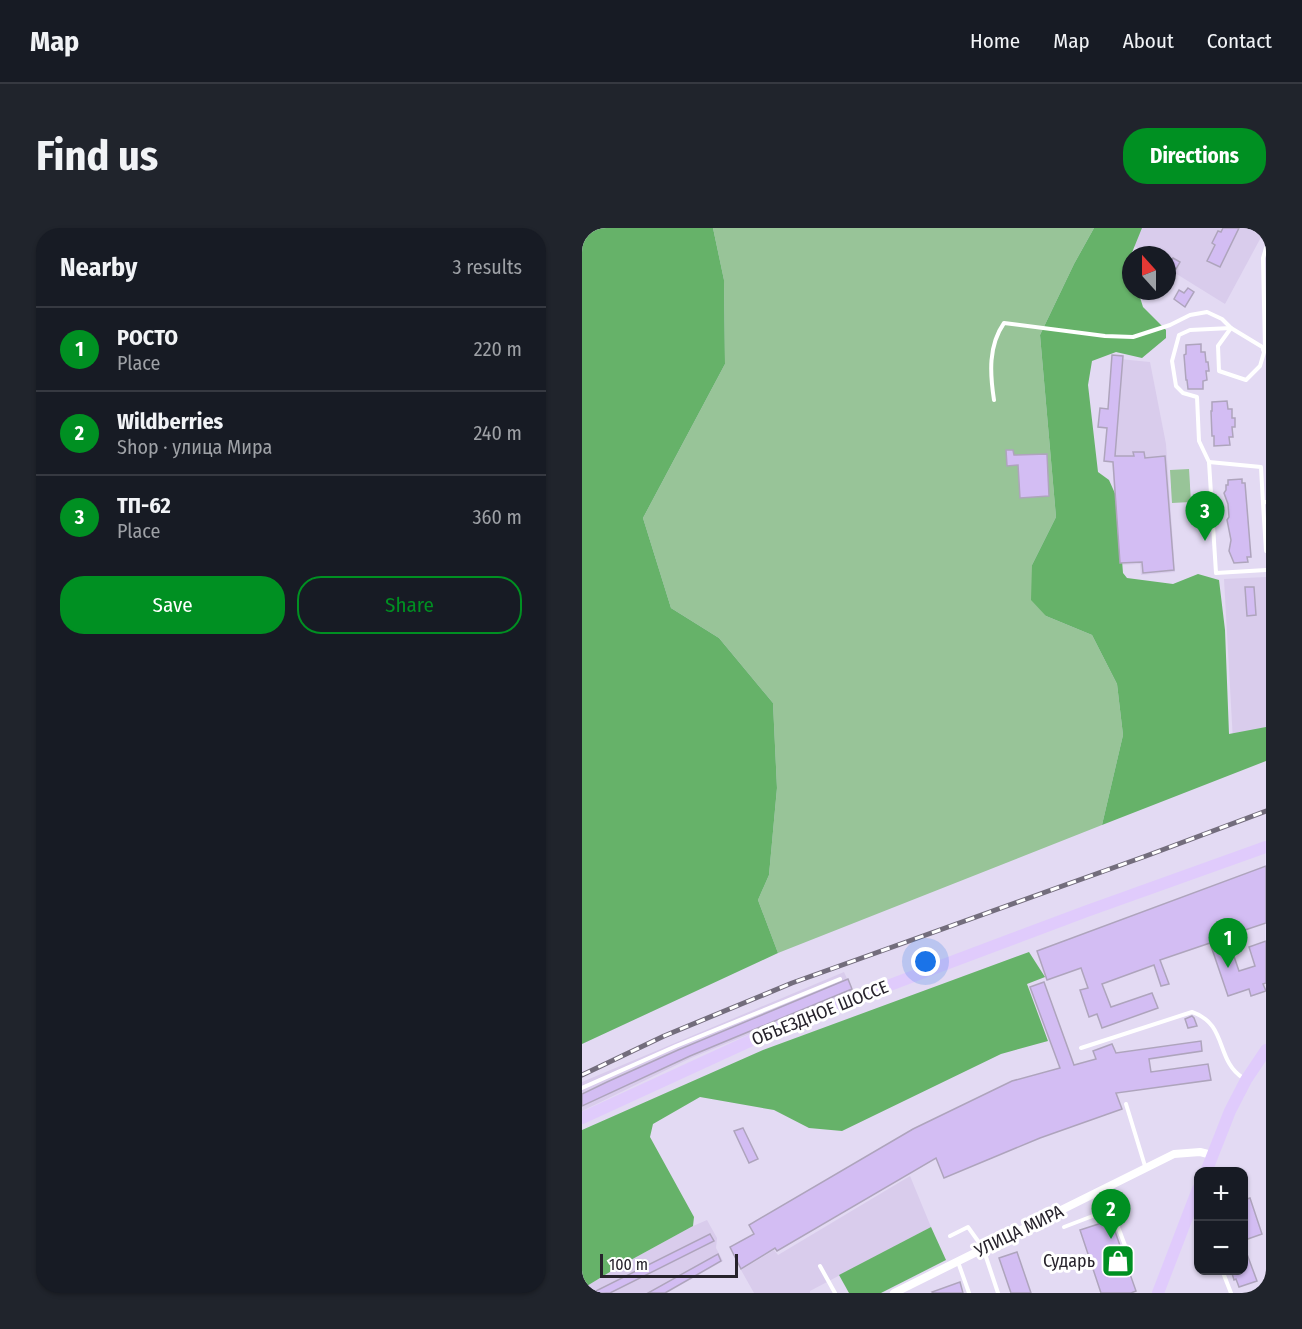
<!DOCTYPE html>
<html lang="en">
<head>
<meta charset="utf-8">
<style>
	:root { --surface:#171b24; --page:#20242c; --text:#f1f3f6; --muted:#9ea1a6; --line:#363941; --accent:#009022 }
	body { margin:0; font-family:"Fira Sans Condensed",sans-serif; background:var(--page); color:var(--text) }
	.controls { position:absolute; right:18px; bottom:18px; display:grid; overflow:hidden; border-radius:12px; box-shadow:0 2px 4px #0004 }
	.controls button { width:54px; height:54px; display:grid; place-items:center; padding:0; border:0; border-bottom:2px solid var(--line); background:var(--surface); color:var(--text); font:30px sans-serif }
	.compass { position:absolute; left:540px; top:18px; width:54px; height:54px; border-radius:50%; background:var(--surface); box-shadow:0 2px 4px #0004; rotate:339deg }
	.scale { position:absolute; left:18px; bottom:15px; width:138px; box-sizing:border-box; padding-left:6px; border:3px solid #27232c; border-top:0; font-size:16px; line-height:21px; white-space:nowrap; color:#27232c; -webkit-text-stroke:4px #fff; paint-order:stroke }
	.you { position:absolute; left:344px; top:734px; width:21px; height:21px; margin:-15px; border:4px solid #fff; border-radius:50%; background:#1a73e8; box-shadow:0 0 0 9px #1a73e833 }
	.badge { display:grid; place-items:center; width:39px; height:39px; border-radius:50%; background:var(--accent); color:#fff; font-size:20px; font-weight:700 }
	.pin { position:absolute; translate:-50% -50px; filter:drop-shadow(0 2px 3px #0008) }
	.pin::after { content:''; position:absolute; top:32px; width:21px; height:18px; background:inherit; clip-path:polygon(0 0,100% 0,50% 100%) }
	.list { margin:0; padding:0; list-style:none }
	h2 { display:flex; justify-content:space-between; align-items:center; height:78px; margin:0; padding:0 24px; font-size:26px }
	h2 small { font-size:20px; font-weight:400; color:var(--muted) }
	.list li { display:grid; grid-template-columns:39px 1fr auto; gap:18px; align-items:center; box-sizing:border-box; height:84px; padding:0 24px; border-top:2px solid var(--line) }
	.list b { display:block; font-size:22px; white-space:nowrap }
	.list p { margin:0; font-size:20px; white-space:nowrap; color:var(--muted) }
	.list em { font-size:20px; font-style:normal; color:var(--muted) }
	.actions { display:flex; gap:12px; padding:18px 24px }
	.actions a { flex:1; padding:14px 0; border:2px solid var(--accent); border-radius:24px; text-align:center; font-size:21px; color:var(--accent) }
	.actions .main { background:var(--accent); color:#fff }
	.map { position:relative; flex:none; width:684px; height:1065px; overflow:hidden; border-radius:24px }
	header { display:flex; align-items:center; gap:36px; box-sizing:border-box; height:84px; padding:0 30px; background:var(--surface); border-bottom:2px solid var(--line) }
	header strong { font-size:28px }
	nav { display:flex; gap:33px; margin-inline-start:auto; font-size:21px }
	.intro { display:flex; align-items:center; justify-content:space-between; box-sizing:border-box; height:144px; padding:0 36px }
	h1 { margin:0; font-size:42px }
	.button { padding:15px 27px; border-radius:24px; background:var(--accent); color:#fff; font-size:21px; font-weight:700 }
	main { display:flex; gap:36px; padding:0 36px }
	aside { flex:1; background:var(--surface); border-radius:24px; box-shadow:0 2px 4px #0004 }
	.map>svg:first-child { display:block }
	.built { fill:#d9ccec }
	.green { fill:#98c498 }
	.forest { fill:#66b269 }
	.building { fill:#d3bdf3; stroke:#aea4bc; stroke-width:1.5 }
	.lines { fill:none; stroke-linecap:round; stroke-linejoin:round }
	.service { stroke:#fff; stroke-width:4 }
	.minor { stroke:#fff; stroke-width:8 }
	.primary { stroke:#e0cbfc; stroke-width:12 }
	.rail-casing { stroke:#736d7c; stroke-width:5 }
	.rail { stroke:#fff; stroke-width:3; stroke-dasharray:9; stroke-linecap:butt }
	.labels { text-anchor:middle; dominant-baseline:central; stroke-width:6; stroke-linejoin:round; paint-order:stroke }
	.street-label { font-size:18px; fill:#27232c; stroke:#fff }
	.poi-label { font-size:18px; fill:#27232c; stroke:#fff; text-anchor:end }
</style>
</head>
<body>
<header>
<strong>Map</strong>
<nav><a>Home</a><a>Map</a><a>About</a><a>Contact</a></nav>
</header>
<div class="intro"><h1>Find us</h1><a class="button">Directions</a></div>
<main>
<aside>
<h2>Nearby<small>3 results</small></h2>
<ul class="list">
<li><span class="badge">1</span><div><b>РОСТО</b><p>Place</p></div><em>220 m</em></li>
<li><span class="badge">2</span><div><b>Wildberries</b><p>Shop · улица Мира</p></div><em>240 m</em></li>
<li><span class="badge">3</span><div><b>ТП-62</b><p>Place</p></div><em>360 m</em></li>
</ul>
<div class="actions"><a class="main">Save</a><a>Share</a></div>
</aside>
<div class="map">
<svg width="684" height="1065" viewBox="0 0 684 1065">
	<rect width="100%" height="100%" fill="#e3daf3"/>
	<g class="built">
		<path d="M532,0h152l-41,76 -58,-36v-13h-22z"/>
		<path d="M537,131l31,3 16,82 9,128 -34,3 -1,-11 -21,1 -8,-120z"/>
		<path d="M684,349v159l-33,5 -9,-162z"/>
		<path d="M262,744l9,20 -162,66 -109,53v-29z"/>
		<path d="M328,948l21,51 -121,64v2h-56l-13,-23 33,-20 4,5z"/>
		<path d="M125,992l10,18 -1,10 7,13 -56,32h-85v-4l36,-22 75,-41z"/>
	</g>
	<g class="green">
		<path d="M131,0h381l-20,36 -34,71 16,182 -24,48 14,51 46,19 25,49 6,51 -21,90 -324,128 -20,-53 11,-25 8,-87 -4,-85 -54,-65 -48,-30 -28,-90 82,-154 -1,-84z"/>
		<path d="M607,241l2,33 -19,1 -2,-33z"/>
	</g>
	<g class="forest">
		<path d="M0,0h131l11,52 1,84 -82,154 28,90 48,30 54,65 4,85 -8,87 -11,25 20,53 -196,91z"/>
		<path d="M512,0h48l-11,27 -7,22 7,6v8h7l5,16 23,23v8l-24,20 -26,-6 -24,9 -4,24 10,87 11,8 8,18 6,75 4,5 46,6 25,-10 21,6 6,50 4,104 37,-7v34l-164,64 21,-90 -6,-51 -25,-49 -46,-19 -15,-16 1,-35 24,-48 -16,-182 34,-71z"/>
		<path d="M447,724l16,25 -18,7 21,57 -47,13 -159,77 -33,-3 -35,-18 -74,-13 -47,27 -3,13 44,80 -1,9 -75,41 -36,22v-159l181,-80z"/>
		<path d="M349,999l15,33 -65,33h-32l-10,-18z"/>
	</g>
	<g class="building">
		<path d="M641,0h16l-19,39 -13,-6 8,-16 -3,-2 6,-12 3,1z"/>
		<path d="M591,30l7,4 -4,7 -7,-5z"/>
		<path d="M606,60l6,4 -9,15 -11,-8 5,-9 5,3z"/>
		<path d="M619,116v8h4l1,10h2l1,9h-3l1,9 -4,1v8h-15l-1,-9h-1l-2,-25 2,-1v-9z"/>
		<path d="M530,127l11,1 -8,100h19l-1,-4h11l1,6 20,-2 9,114 -31,3 -1,-11 -22,1 -7,-101 -9,-1 3,-33 -9,-1 2,-19 8,1z"/>
		<path d="M645,173l1,8h4v9h3v9h-3l1,10h-4l1,8 -16,1v-10h-2l-1,-25h1v-9z"/>
		<path d="M424,222h7l1,5 33,-1 2,42 -29,2 -2,-33 -11,1z"/>
		<path d="M660,251v4h3l6,74h-4l1,5 -14,1 -5,-12 2,-11 -4,-20 2,-3 -1,-13 -4,-11 2,-3v-5h2v-5z"/>
		<path d="M663,359h9l2,28 -9,1z"/>
		<path d="M684,638v57l-39,13 12,35 16,-5 -6,-19 17,-6v42l-3,1 3,7 -15,5 -2,-7 -21,7 -18,-53 -50,17 9,24 -8,2 -7,-21 -52,19 9,23 41,-14 6,15 -56,20 -5,-14 -8,3 -9,-27 8,-2 -7,-20 -34,12 -10,-29z"/>
		<path d="M266,751l4,10 -162,67 -108,50v-12l25,-12 71,-32z"/>
		<path d="M462,754l30,83 22,-6 -3,-8 19,-7 4,9 85,-12 1,10 -53,8 2,13 57,-8 3,16 -95,13 6,16 -82,29 -96,40 -8,-20 -159,93 -2,-3 -34,21 -11,-22 24,-13 -5,-9 164,-96 99,-48 48,-13 -30,-81z"/>
		<path d="M610,788l2,2 3,8 -9,2 -3,-9z"/>
		<path d="M161,900l15,31 -9,4 -15,-32z"/>
		<path d="M668,970l12,36 -17,6 -1,-5v-35z"/>
		<path d="M529,992l25,71 -5,2h-30l-21,-63z"/>
		<path d="M128,1006l4,7 -104,52h-18z"/>
		<path d="M662,1018l13,35 -18,6 -3,-8 -2,1 -3,-10h13z"/>
		<path d="M435,1024l14,41h-20l-12,-35z"/>
		<path d="M136,1026l3,7 -56,32h-17z"/>
		<path d="M378,1054l3,11h-30l-1,-1z"/>
	</g>
	<g class="lines">
		<g class="service">
			<path d="M682,120l-33,-20 -41,2 -11,5 -7,26 4,25 7,7 14,4 2,44 10,21 7,111 50,-3"/>
			<path d="M412,172c-4,-26 -6,-54 10,-77l101,13 28,1 37,-12 20,-10 17,-3 15,7 9,9 -13,18 1,25 27,9 14,-14 5,-17 -2,-91 3,-10"/>
			<path d="M627,234l52,5 2,36 3,-1"/>
			<path d="M681,275l3,48"/>
			<path d="M499,820l111,-36c36,12 23,48 51,66"/>
			<path d="M0,860l94,-42 164,-67"/>
			<path d="M544,876l19,62"/>
			<path d="M522,962l25,66"/>
			<path d="M482,999l47,-18"/>
			<path d="M368,1008l18,-9 15,21 15,45"/>
			<path d="M376,1034l11,31"/>
			<path d="M238,1038l15,27"/>
			<path d="M640,1042l9,23"/>
		</g>
		<g class="minor">
			<path d="M683,121h1"/>
			<path d="M312,1065l280,-139 26,-2 12,3"/>
		</g>
		<g class="primary">
			<path d="M0,890l172,-79 104,-42 229,-86 179,-64"/>
			<path d="M624,944l24,-61 16,-31 20,-30"/>
			<path d="M576,1065l40,-104"/>
		</g>
		<g class="rail-casing">
			<path id="rail" d="M0,847l82,-39 128,-53 354,-127 120,-45"/>
		</g>
		<use href="#rail" class="rail"/>
	</g>
	<defs>
		<g id="shop-square" transform="scale(1.725)"><rect x="-9" y="-9" width="18" height="18" rx="4" fill="#009022" stroke="#fff"/><path d="M-5-2.5h2.3a2.7 3.5 0 0 1 5.4 0H5L5.5 6h-11ZM-1.5-2.5h3a1.5 2.3 0 0 0-3 0Z" fill="#fff"/></g>
	</defs>
	<g fill-rule="evenodd">
		<use href="#shop-square" x="536" y="1033"/>
	</g>
	<g class="labels">
		<g class="street-label">
			<text transform="translate(238 785) rotate(-22)">ОБЪЕЗДНОЕ ШОССЕ</text>
			<text transform="translate(437 1003) rotate(-26)">УЛИЦА МИРА</text>
		</g>
		<g class="poi-label">
			<text x="513" y="1033">Сударь</text>
		</g>
	</g>
</svg>
<div class="controls">
<button>+</button>
<button>−</button>
</div>
<svg class="compass" viewBox="-18 -18 36 36"><path d="M0-13l5 13h-10z" fill="#e53935"/><path d="M0 13l5-13h-10z" fill="#9ea1a6"/></svg>
<div class="scale">100 m</div>
<div class="you"></div>
<div class="pin badge" style="left:646px;top:740px">1</div>
<div class="pin badge" style="left:529px;top:1011px">2</div>
<div class="pin badge" style="left:623px;top:313px">3</div>
</div>
</main>
</body>
</html>
